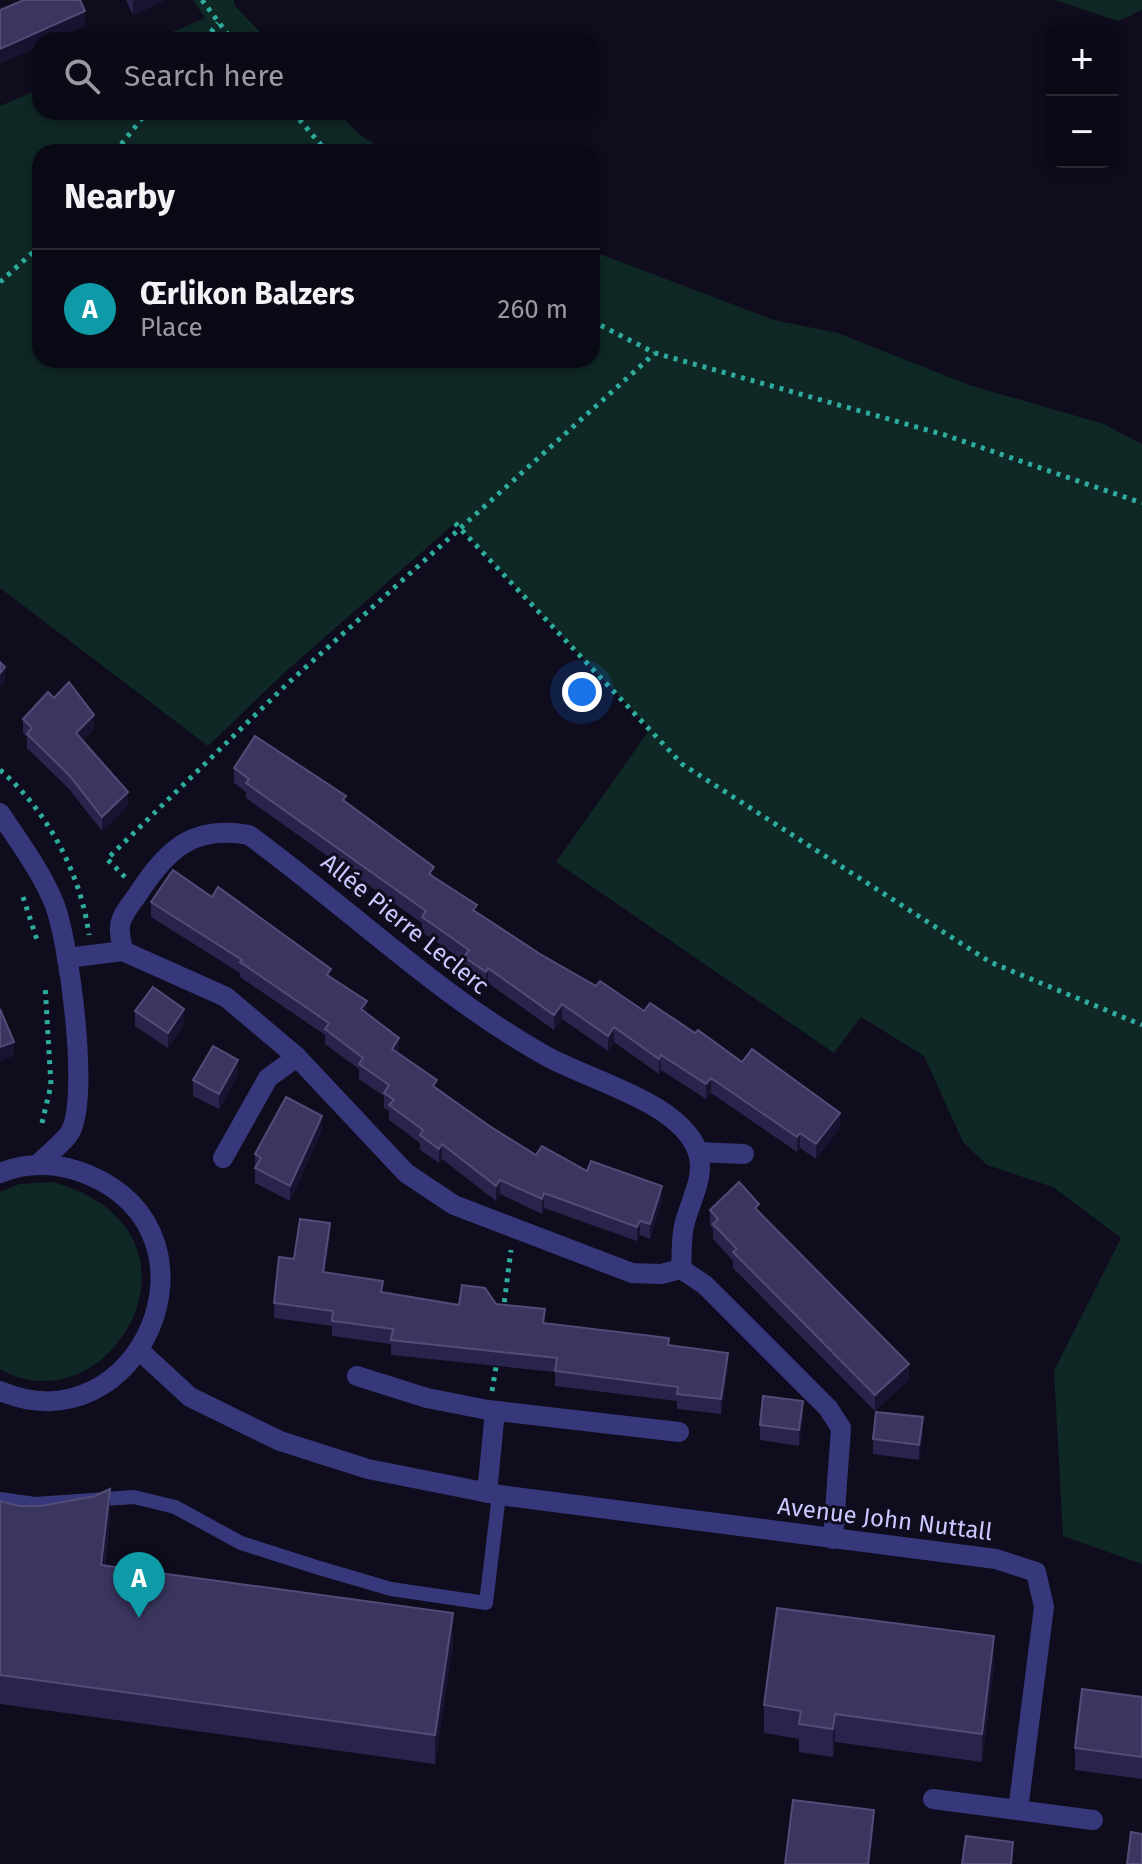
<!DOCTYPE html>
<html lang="en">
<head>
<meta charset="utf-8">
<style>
	:root { --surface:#0a0916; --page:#181723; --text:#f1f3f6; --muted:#999aa1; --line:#2a2a35; --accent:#0b8043 }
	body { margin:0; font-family:"Fira Sans",sans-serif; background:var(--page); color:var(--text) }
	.controls { position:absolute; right:24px; top:24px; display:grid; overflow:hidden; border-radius:16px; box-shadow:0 4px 12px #0003 }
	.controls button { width:72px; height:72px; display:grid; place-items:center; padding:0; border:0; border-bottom:2px solid var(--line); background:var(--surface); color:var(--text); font:40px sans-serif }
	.you { position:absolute; left:582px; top:692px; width:28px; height:28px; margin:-20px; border:6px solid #fff; border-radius:50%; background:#1a73e8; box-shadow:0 0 0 12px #1a73e833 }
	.badge { display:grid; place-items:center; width:52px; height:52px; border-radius:50%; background:var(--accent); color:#fff; font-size:26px; font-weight:700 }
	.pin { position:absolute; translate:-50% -66px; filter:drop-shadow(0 2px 4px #0008) }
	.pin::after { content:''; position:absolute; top:42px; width:28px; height:24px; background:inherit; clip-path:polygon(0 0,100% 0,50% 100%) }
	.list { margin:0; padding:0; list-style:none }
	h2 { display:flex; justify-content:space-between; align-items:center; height:104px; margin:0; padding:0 32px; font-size:34px }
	h2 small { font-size:26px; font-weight:400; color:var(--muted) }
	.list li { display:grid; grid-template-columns:52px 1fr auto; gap:24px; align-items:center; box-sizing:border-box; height:120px; padding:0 32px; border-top:2px solid var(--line) }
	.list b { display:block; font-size:30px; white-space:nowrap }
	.list p { margin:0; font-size:26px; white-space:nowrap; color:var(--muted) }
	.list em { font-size:26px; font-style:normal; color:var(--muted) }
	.icon { flex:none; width:44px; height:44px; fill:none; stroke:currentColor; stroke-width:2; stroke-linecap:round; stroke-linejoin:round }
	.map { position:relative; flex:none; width:1142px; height:1864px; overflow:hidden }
	.search { position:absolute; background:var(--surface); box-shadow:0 4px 12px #0003; left:32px; top:32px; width:568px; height:88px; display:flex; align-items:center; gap:20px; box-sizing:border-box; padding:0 28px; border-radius:24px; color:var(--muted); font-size:30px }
	.panel { position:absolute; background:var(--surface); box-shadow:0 4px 12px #0003; left:32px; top:144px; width:568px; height:224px; border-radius:24px }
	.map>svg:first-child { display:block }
	.green { fill:#0f2725 }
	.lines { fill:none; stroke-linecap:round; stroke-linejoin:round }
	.path { stroke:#2ead9e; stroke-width:5; stroke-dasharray:4 6; stroke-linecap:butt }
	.lane { stroke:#37387c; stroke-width:14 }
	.street { stroke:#37387c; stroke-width:20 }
	.wall { fill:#29244c }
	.shaded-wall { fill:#171331 }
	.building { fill:#3b365f; stroke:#514d78; stroke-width:2 }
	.labels { text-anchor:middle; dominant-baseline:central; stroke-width:6; stroke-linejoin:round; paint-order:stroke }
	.street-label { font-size:24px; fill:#cbc8ff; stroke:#0e0c1d }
</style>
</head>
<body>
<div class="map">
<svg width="1142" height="1864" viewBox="0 0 1142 1864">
	<rect width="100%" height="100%" fill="#0e0c1d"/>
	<g class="green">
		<path d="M193,0h41l1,6 33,34h-114l51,-22z"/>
		<path d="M1055,0h87v10l-24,11z"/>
		<path d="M40,89v23h298l22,23 27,17h-347v208h552v-109l182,69 64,13 131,52 135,39 38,20v1120l-79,-28 -9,-165 67,-133 -68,-51 -66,-22 -24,-23 -39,-86 -63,-39 -27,36 -278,-191 94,-133 -195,-206 -171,150 -76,73 -208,-158v-482z"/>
		<path d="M53,1182c174,49 57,250 -53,187v-177l19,-8z"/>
	</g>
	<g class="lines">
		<g class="path">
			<path d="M202,0l30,40"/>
			<path d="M205,40l13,-17"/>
			<path d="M293,112l34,40"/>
			<path d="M115,152l32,-40"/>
			<path d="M0,282l40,-36"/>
			<path d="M592,321l63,32 290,82 197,68"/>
			<path d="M455,523l227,241 308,198 152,63"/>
			<path d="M0,770c47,40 81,104 89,165"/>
			<path d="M125,877l-18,-18 179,-174 369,-332"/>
			<path d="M23,897l14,43"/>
			<path d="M42,1123l9,-38 -6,-100"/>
			<path d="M503,1312l8,-62"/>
			<path d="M492,1391l5,-30"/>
		</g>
		<path class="lane" d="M0,1499l35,5 99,-7 41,10 66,36 75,24 75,22 95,14 13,-108"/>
		<g class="street">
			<path d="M0,813c19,29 41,58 54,90 15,37 37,199 15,231 -8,11 -22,21 -31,30"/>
			<path d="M123,951c-1,-7 -4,-17 -3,-25 1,-11 12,-23 18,-32 29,-45 55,-69 111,-59 100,73 188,160 297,221 43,24 133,46 151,94 10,26 -8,52 -13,76 -3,14 -2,29 -3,43"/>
			<path d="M67,958l56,-7 103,46 71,60 109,116 48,32 178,68 29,1 20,-5 24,16 123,123 13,20 -8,111"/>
			<path d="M698,1152l46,2"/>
			<path d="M223,1158l45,-80 29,-21"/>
			<path d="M0,1173c28,-12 61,-10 89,2 144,62 48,275 -89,216"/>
			<path d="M140,1351l50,46 90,44 88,28 131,26 497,64 40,13 8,35 -26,203"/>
			<path d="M357,1376l70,22 61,12 191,22"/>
			<path d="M487,1493l8,-82"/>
			<path d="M933,1799l160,21"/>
		</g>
	</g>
	<g class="wall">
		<path d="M126,0h38v1l-31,14z"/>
		<path d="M54,698l40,31 -12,12 46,65 -26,25 -33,-42 -42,-41v-11l-4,-4v-14z"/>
		<path d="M234,768l112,34 131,110 63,42 56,32 48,25 51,22 47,29 98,66 -24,31 -16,-11 -3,4 -86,-59 -5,6 -45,-29 -2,4 -45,-32 -6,9 -46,-32 -8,11 -66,-47 -2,4 -22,-15v-11l-42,-29v-9l-176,-125v-6l-12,-9z"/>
		<path d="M212,897l119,80 36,36 32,39v2l38,34 54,39 45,28 51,16 75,30 -12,38 -10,-4 -3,6 -93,-33 -2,6 -42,-20 -4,7 -54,-42 -3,4 -19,-13v-7l-31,-23v-9l-5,-3v-12l-25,-17v-10l-34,-25v-9l-85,-58v-4l-89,-56v-15z"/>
		<path d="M135,1011l49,13 -16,24 -33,-22z"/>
		<path d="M238,1075l-19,34 -26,-13v-16z"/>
		<path d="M322,1131l-32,70 -35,-18v-29z"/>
		<path d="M710,1210l49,2 150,167 -34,32 -142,-143v-7l-20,-22v-10l-3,-4z"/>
		<path d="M330,1238l-5,34 58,20 76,13 37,-1 49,19 124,22 59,23 -7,46 -44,-5v-8l-122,-15v-14l-164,-17v-11l-59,-8v-10l-58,-8v-15l20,-44z"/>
		<path d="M803,1416l-4,30 -39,-6v-15z"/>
		<path d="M923,1432l-4,28 -46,-6v-15z"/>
		<path d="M0,1501l19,5 91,13 -5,46 348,77 -18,122 -435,-60z"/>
		<path d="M994,1664l-12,98 -147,-20 -2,15 -34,-5v-13l-35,-6v-28z"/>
		<path d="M1142,1697v82l-67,-9v-22z"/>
	</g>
	<g class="shaded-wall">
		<path d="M133,0h31v1l-31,14z"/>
		<path d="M85,11v15l-31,14h-14v6l-40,18v-15z"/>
		<path d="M5,667v14l-5,6v-14z"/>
		<path d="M94,715v14l-18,18v-14z"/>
		<path d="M128,792v14l-26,25v-14z"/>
		<path d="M488,968v15l-2,4v-15z"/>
		<path d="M367,1001v15l-6,-7z"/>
		<path d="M562,1004v15l-8,11v-15z"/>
		<path d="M184,1009v15l-16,24v-15z"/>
		<path d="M614,1027v15l-6,9v-15z"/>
		<path d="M399,1038v14l-7,12v-15z"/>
		<path d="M14,1042v14l-14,5v-14z"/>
		<path d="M661,1055v15l-2,4v-15z"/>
		<path d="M238,1060v15l-19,34v-15z"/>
		<path d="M711,1078v15l-5,6v-15z"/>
		<path d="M840,1113v15l-24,31v-15z"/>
		<path d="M322,1116v15l-32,70v-15z"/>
		<path d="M800,1133v15l-3,4v-15z"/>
		<path d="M442,1144v15l-3,4v-14z"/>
		<path d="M500,1180v14l-4,7v-15z"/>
		<path d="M662,1186v15l-12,38v-15z"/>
		<path d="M544,1193v15l-2,6v-15z"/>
		<path d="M640,1221v14l-3,6v-14z"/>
		<path d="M330,1223v15l-7,49v-15z"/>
		<path d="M728,1353v15l-7,46v-15z"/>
		<path d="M909,1364v15l-34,32v-16z"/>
		<path d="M803,1401v15l-4,30v-16z"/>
		<path d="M923,1417v15l-4,28v-15z"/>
		<path d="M110,1489v30l-9,75v-29z"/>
		<path d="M453,1613v29l-18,122v-29z"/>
		<path d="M994,1636v28l-12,98v-28z"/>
		<path d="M835,1714v28l-2,15v-28z"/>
		<path d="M874,1810v21l-4,33h-2z"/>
	</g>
	<g class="building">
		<path d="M24,0h56l5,11 -85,38v-39z"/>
		<path d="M0,662l5,5 -5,6z"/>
		<path d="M69,682l25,33 -18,18 52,59 -26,25 -33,-42 -42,-41 5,-6 -9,-9 25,-27 6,6z"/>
		<path d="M255,736l91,60 -3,4 91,67 -5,7 48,31 -4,5 67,44 56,32 4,-5 44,30 6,-8 45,30 3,-3 44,32 10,-13 88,64 -24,31 -16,-11 -3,4 -86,-59 -5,6 -45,-29 -2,4 -45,-32 -6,9 -46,-32 -8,11 -66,-47 -2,4 -22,-15 5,-7 -47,-33 4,-6 -180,-128 3,-4 -15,-11z"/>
		<path d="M173,870l39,27 6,-10 113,82 -4,6 40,26 -6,8 38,29 -7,11 45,31 -4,6 58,41 45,28 6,-9 45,25 4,-10 71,25 -12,38 -10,-3 -3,6 -93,-34 -2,6 -42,-19 -4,6 -54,-42 -3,5 -19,-14 3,-5 -34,-25 5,-5 -10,-7 5,-8 -30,-21 4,-6 -38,-29 4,-6 -89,-61 2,-2 -91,-58z"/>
		<path d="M153,987l31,22 -16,24 -33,-22z"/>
		<path d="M0,1009l14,33 -14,5z"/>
		<path d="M213,1046l25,14 -19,34 -26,-14z"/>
		<path d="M286,1097l36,19 -32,70 -35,-18 6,-10 -6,-4z"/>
		<path d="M739,1182l20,22 -4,4 154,156 -34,31 -142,-143 4,-3 -24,-25 5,-5 -8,-9z"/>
		<path d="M300,1219l30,4 -7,49 60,9 -2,11 78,13 3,-20 23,3 11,16 49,5 -2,14 126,15 -1,7 60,8 -7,46 -44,-5 1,-7 -123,-16 2,-13 -166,-18 2,-11 -61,-8 1,-10 -59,-8 5,-46 15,2z"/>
		<path d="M763,1396l40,5 -4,29 -39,-5z"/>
		<path d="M876,1412l47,5 -4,28 -46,-6z"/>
		<path d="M110,1489l-9,76 352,48 -18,122 -435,-60v-174l19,5h22l54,-10z"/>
		<path d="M777,1608l217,28 -12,98 -147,-20 -2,15 -34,-5 2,-13 -37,-6z"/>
		<path d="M1082,1689l60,8v60l-67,-9z"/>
		<path d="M793,1800l81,10 -6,54h-83z"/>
		<path d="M1131,1832l11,2v30h-15z"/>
		<path d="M966,1836l47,6 -2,22h-49z"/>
	</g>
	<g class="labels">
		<g class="street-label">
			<text transform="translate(405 924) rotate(39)">Allée Pierre Leclerc</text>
			<text transform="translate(885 1519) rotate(7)">Avenue John Nuttall</text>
		</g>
	</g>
</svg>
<div class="controls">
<button>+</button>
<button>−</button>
</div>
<div class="you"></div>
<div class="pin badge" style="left:139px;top:1618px;background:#0f9aa8">A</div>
<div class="search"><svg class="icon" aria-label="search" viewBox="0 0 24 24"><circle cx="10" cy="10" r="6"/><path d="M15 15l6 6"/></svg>Search here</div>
<section class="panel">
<h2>Nearby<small></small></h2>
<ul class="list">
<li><span class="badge" style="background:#0f9aa8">A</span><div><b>Œrlikon Balzers</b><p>Place</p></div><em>260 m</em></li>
</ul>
</section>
</div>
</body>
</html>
